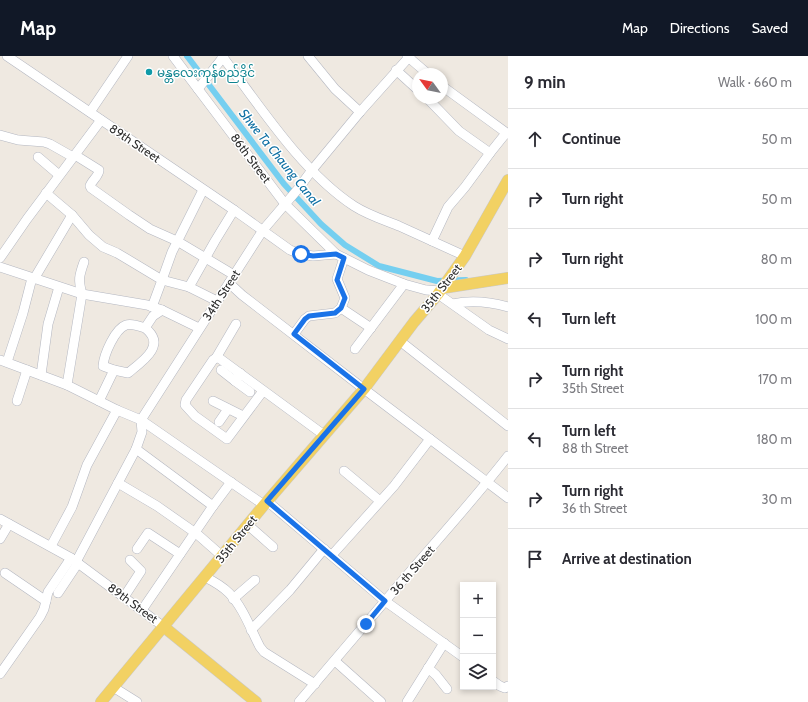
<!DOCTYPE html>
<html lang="en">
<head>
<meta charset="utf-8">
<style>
	:root { --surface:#fff; --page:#f7f7f7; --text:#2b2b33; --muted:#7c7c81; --line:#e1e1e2; --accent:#111827 }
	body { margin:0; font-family:Cabin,"Noto Sans Myanmar",sans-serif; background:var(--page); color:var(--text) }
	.controls { position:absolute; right:12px; bottom:12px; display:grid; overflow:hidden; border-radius:0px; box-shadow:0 2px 6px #0003 }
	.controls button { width:36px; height:36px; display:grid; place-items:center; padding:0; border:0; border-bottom:1px solid var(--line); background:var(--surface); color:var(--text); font:20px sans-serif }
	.compass { position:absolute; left:412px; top:12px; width:36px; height:36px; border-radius:50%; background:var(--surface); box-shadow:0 2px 6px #0003; rotate:303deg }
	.stop { position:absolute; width:12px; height:12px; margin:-9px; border:3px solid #1a73e8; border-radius:50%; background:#fff }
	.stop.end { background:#1a73e8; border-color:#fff; box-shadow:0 1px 4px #0008 }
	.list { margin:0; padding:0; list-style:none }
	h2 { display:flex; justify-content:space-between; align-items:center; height:52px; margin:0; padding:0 16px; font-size:17px }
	h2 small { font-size:13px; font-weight:400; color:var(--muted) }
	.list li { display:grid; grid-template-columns:26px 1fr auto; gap:12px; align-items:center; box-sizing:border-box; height:60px; padding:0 16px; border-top:1px solid var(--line) }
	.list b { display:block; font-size:15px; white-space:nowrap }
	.list p { margin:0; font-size:13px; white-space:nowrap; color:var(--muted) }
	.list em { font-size:13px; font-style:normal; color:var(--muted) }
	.icon { flex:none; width:22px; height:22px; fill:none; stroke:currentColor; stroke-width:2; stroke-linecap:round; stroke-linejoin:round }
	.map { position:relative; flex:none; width:508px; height:646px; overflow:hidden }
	header { display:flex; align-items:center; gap:24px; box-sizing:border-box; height:56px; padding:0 20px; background:var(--accent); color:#fff }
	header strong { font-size:19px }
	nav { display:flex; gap:22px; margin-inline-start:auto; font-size:14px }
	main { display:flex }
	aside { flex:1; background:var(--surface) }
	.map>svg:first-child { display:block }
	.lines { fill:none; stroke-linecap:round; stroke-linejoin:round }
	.canal { stroke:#75cff0; stroke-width:6 }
	.minor-casing { stroke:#b4b7c1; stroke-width:10 }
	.major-casing { stroke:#c9c9c9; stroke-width:12 }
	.minor { stroke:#fff; stroke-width:9 }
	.major { stroke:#f2d163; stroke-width:11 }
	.route { stroke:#1a73e8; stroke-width:5 }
	.culture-dot { fill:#0f9aa8; stroke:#fff; stroke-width:1.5 }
	.labels { text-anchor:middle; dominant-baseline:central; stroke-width:3; stroke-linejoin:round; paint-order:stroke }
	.culture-label { font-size:12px; fill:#0d838f; stroke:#fff; text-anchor:start }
	.street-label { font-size:12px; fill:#2e2e2e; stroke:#fff }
	.water-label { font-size:13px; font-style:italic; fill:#0d6fa3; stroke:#fff }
</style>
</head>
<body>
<header>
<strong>Map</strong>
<nav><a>Map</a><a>Directions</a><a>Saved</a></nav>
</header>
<main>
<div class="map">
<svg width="508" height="646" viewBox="0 0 508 646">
	<rect width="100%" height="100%" fill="#efe9e1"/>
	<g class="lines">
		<path class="canal" d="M187,0l97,128 37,40 24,21 34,21 58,15 29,-1"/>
		<g class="minor-casing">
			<g id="minor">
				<path d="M7,0l227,154 56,40 11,4 12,2 23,-2 32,16 36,14 22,6 15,1"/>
				<path d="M173,0l112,148 51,50"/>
				<path d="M222,0c38,50 79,115 132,150 14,9 30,14 45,20 22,10 44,20 66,30"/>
				<path d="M308,0l27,33 25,23"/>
				<path d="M407,0l21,18"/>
				<path d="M396,14l22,20"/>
				<path d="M442,30l66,48"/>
				<path d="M198,33l26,-33"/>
				<path d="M427,42l32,33 31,22"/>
				<path d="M90,56l38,-56"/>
				<path d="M0,79l18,5 26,2 6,2 23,13"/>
				<path d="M75,99l24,15c0,6 -7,10 -9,16l1,2 38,27 21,14 27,12 57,34"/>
				<path d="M38,101l21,18"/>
				<path d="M46,137l26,22 17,20 14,12 14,6 45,27 -10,27"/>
				<path d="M432,185l16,-34 17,-20 25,-34 16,-20"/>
				<path d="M0,202l27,-39 74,-99"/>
				<path d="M0,211l82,27 65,11 15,5 37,18"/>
				<path d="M229,227l13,12 122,94 144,109"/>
				<path d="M189,231l-27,-7 10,-28 31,-62"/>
				<path d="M438,238l51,36 19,9"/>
				<path d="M217,245l-28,-14 26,-46 19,-31"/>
				<path d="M453,248c18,-4 37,-2 55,3"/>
				<path d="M341,252l30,20"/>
				<path d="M145,272c-6,-2 -13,-5 -19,-3 -11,4 -22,29 -23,41l11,4 14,3c15,-12 39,-28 17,-45l8,-12 9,-6"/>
				<path d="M294,278l11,-15 4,-3 26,-3 6,-5 4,-10 -8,-19 7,-21"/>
				<path d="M400,285l108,85"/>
				<path d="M355,293l49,-65"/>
				<path d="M216,302l20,-34"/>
				<path d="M0,304l67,25 50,25 24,10 123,85"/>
				<path d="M7,306l16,-49 9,-35 2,1 38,-64"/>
				<path d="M221,314l14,11 5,-8"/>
				<path d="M41,319l7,-51 11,-37"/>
				<path d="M235,325l15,11"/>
				<path d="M67,329l15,-91c-4,-14 -3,-18 2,-32"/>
				<path d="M263,335l-36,48 -32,-23 -10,-11 1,-5 27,-40 3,-2h3l105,77"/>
				<path d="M17,345l10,-31"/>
				<path d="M99,345l15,-31"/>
				<path d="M213,345l30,15"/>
				<path d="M219,366l9,-13"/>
				<path d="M136,393l77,57 -71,104"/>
				<path d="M344,415l36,30"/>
				<path d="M118,427l39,23 40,28 25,22"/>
				<path d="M267,445l118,100 78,56"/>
				<path d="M213,450l18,-24"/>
				<path d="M0,463l71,39 93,69"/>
				<path d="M248,469l25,22"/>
				<path d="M0,483l9,-15"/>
				<path d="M51,490l21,-39 15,-42 30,-55"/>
				<path d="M137,493l11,-16 32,21"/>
				<path d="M332,499l62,-69 36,-47"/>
				<path d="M76,506l60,-113 6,-17 -1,-12 122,-190 35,-41 14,-19 48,-58 50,-56"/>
				<path d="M5,517l41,28"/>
				<path d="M205,521c8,4 17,9 24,16 14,14 22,37 31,54l4,5 51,32"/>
				<path d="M58,537l20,-30"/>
				<path d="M124,541l17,-26 -11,-11"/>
				<path d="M233,543l22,-19"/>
				<path d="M251,574l39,-40 34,-41"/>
				<path d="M335,605l46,41"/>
				<path d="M428,612l8,7 11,14"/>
				<path d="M0,618l40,-57 4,-8 4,-17 23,-34"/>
				<path d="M493,625l7,5 5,2 3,-2"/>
				<path d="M113,631l24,15"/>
				<path d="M299,646c29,-34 58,-68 87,-102 40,-48 83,-94 122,-144"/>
				<path d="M407,646l37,-59"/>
			</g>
		</g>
		<g class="major-casing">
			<g id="major">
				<path d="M443,232l65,-10"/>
				<path d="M164,571l92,75"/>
				<path d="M101,646l163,-197 100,-116 50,-67 24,-28 27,-38 43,-76"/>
			</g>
		</g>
		<use href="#minor" class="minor"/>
		<use href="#major" class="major"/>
	</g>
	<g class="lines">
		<path class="route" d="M301,198l12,2 23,-2 8,4 -7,22 8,18 -4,10 -6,5 -26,3 -4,3 -11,15 70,55 -97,112 118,100 -19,23"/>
	</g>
	<circle class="culture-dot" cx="149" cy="16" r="4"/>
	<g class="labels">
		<g class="culture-label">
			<text x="157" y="16">မန္တလေးကုန်စည်ဒိုင်</text>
		</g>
		<g class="street-label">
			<text transform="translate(135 87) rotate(34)">89th Street</text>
			<text transform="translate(251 102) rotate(53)">86th Street</text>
			<text transform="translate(441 232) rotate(-52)">35th Street</text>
			<text transform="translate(221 239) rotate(-57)">34th Street</text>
			<text transform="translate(236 483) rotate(-51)">35th Street</text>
			<text transform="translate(412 514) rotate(-49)">36 th Street</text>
			<text transform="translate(133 547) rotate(36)">89th Street</text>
		</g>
		<g class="water-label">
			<text transform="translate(280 101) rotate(51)">Shwe Ta Chaung Canal</text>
		</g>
	</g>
</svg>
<div class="controls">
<button>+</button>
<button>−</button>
<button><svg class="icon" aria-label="layers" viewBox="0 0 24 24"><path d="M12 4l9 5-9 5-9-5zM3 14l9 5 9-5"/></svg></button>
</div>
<svg class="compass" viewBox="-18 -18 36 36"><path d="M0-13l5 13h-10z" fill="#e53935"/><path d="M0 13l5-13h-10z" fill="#7c7c81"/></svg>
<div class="stop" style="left:301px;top:198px"></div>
<div class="stop end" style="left:366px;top:568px"></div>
</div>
<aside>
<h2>9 min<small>Walk · 660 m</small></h2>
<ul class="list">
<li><svg class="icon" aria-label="ahead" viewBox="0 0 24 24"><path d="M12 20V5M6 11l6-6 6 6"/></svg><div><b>Continue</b></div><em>50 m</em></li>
<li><svg class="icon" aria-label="right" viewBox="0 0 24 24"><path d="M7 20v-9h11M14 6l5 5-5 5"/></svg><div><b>Turn right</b></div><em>50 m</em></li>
<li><svg class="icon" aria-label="right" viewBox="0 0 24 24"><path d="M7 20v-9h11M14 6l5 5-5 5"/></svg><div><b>Turn right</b></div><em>80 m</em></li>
<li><svg class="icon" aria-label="left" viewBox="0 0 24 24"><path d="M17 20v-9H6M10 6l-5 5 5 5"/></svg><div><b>Turn left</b></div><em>100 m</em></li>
<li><svg class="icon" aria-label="right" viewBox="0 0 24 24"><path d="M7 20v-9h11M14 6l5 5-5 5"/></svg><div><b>Turn right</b><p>35th Street</p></div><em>170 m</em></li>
<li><svg class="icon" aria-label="left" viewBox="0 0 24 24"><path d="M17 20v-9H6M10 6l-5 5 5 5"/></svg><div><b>Turn left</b><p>88 th Street</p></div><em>180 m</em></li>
<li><svg class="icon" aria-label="right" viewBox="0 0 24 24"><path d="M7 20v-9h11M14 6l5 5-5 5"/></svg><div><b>Turn right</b><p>36 th Street</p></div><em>30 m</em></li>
<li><svg class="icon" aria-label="arrive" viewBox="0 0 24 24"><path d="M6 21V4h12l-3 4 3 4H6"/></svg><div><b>Arrive at destination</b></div></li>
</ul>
</aside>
</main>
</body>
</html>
